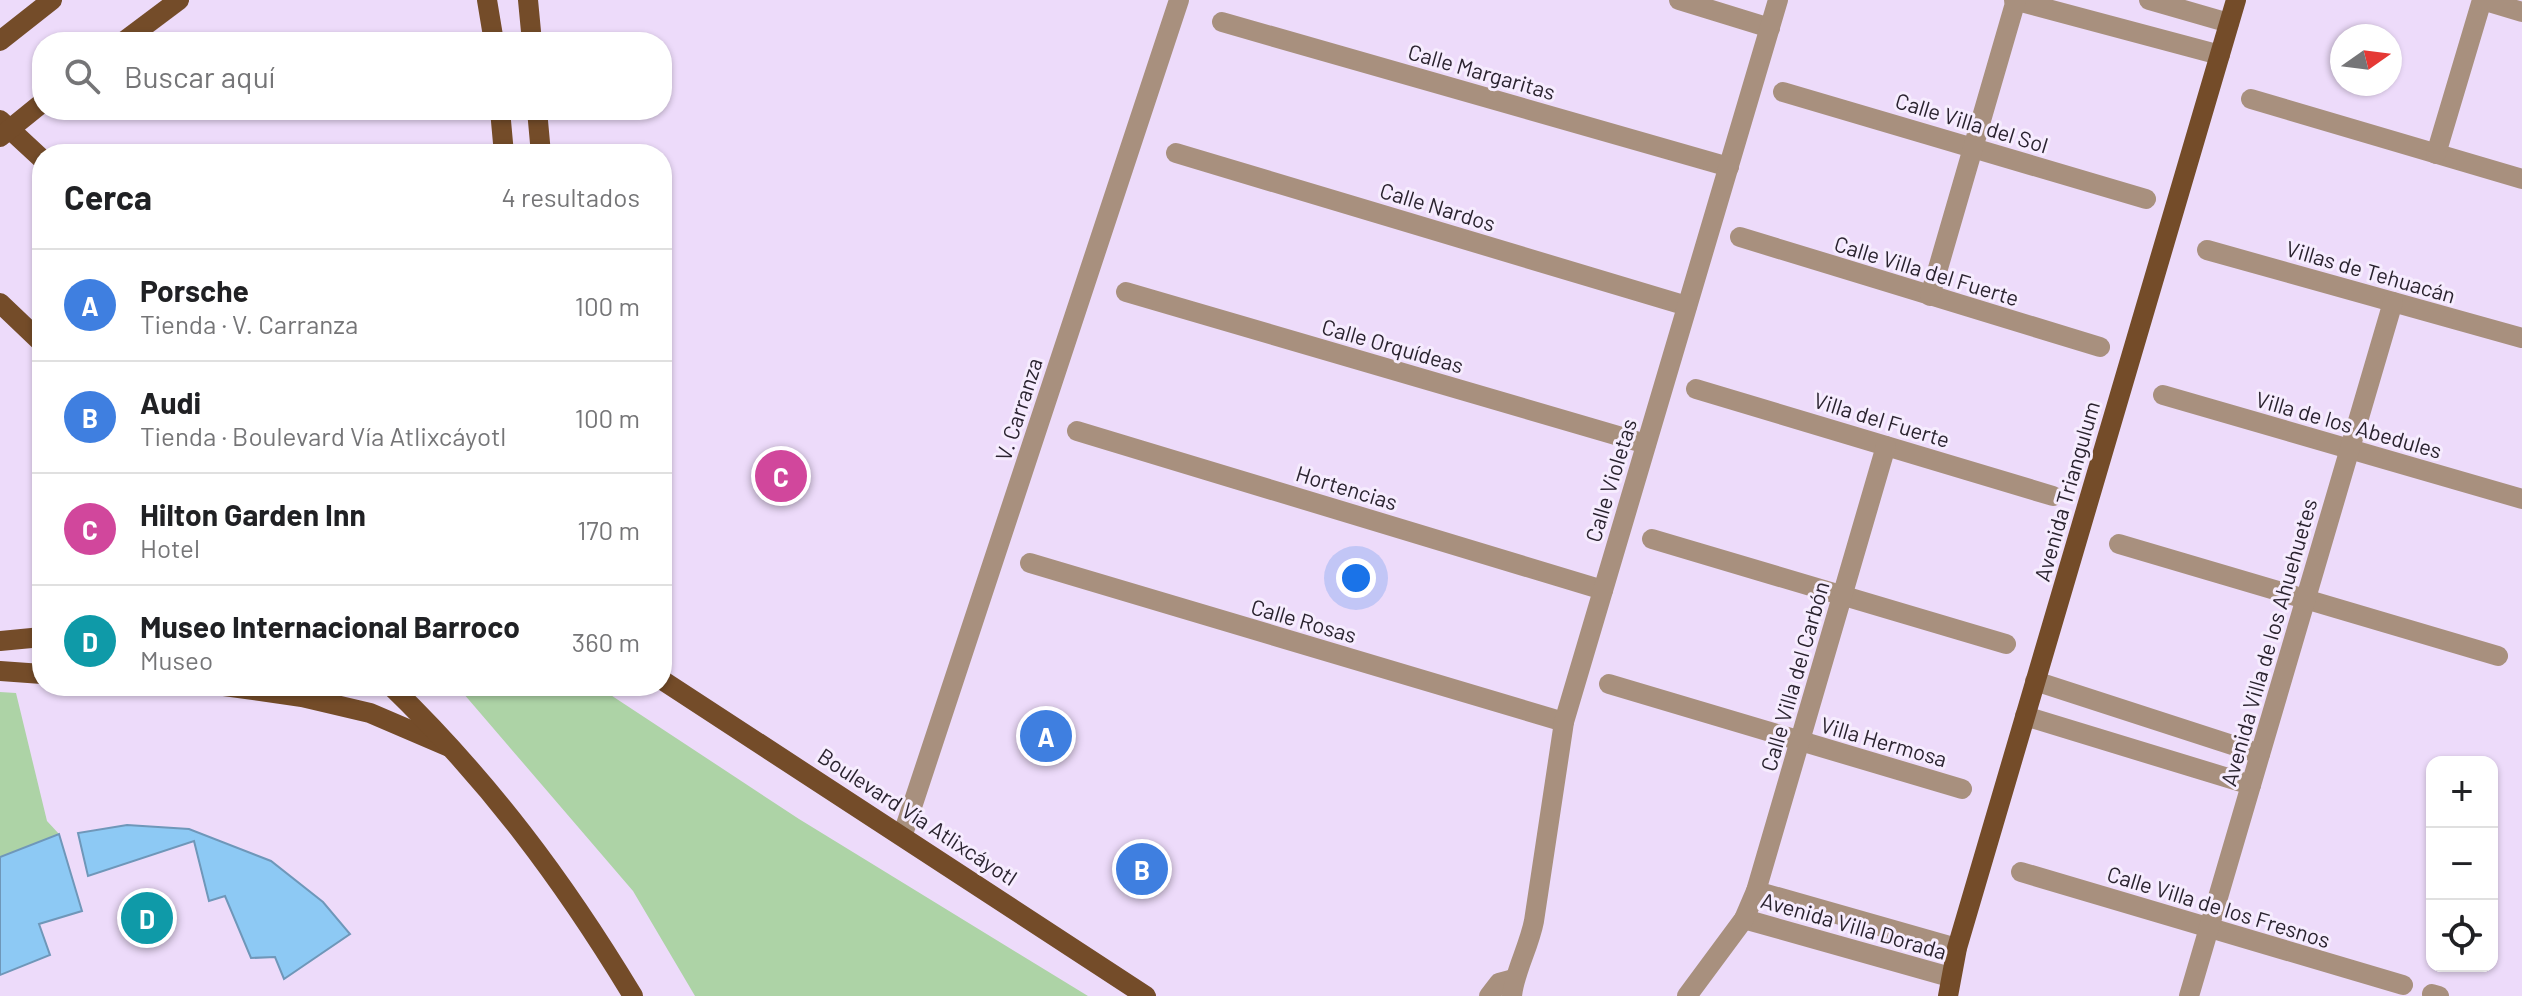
<!DOCTYPE html>
<html lang="es">
<head>
<meta charset="utf-8">
<style>
	:root { --surface:#fff; --page:#f6f6f6; --text:#202124; --muted:#757577; --line:#e0e0e0; --accent:#ea580c }
	body { margin:0; font-family:Barlow,sans-serif; background:var(--page); color:var(--text) }
	.controls { position:absolute; right:24px; bottom:24px; display:grid; overflow:hidden; border-radius:16px; box-shadow:0 2px 6px #0004 }
	.controls button { width:72px; height:72px; display:grid; place-items:center; padding:0; border:0; border-bottom:2px solid var(--line); background:var(--surface); color:var(--text); font:40px sans-serif }
	.compass { position:absolute; left:2330px; top:24px; width:72px; height:72px; border-radius:50%; background:var(--surface); box-shadow:0 2px 6px #0004; rotate:76deg }
	.you { position:absolute; left:1356px; top:578px; width:28px; height:28px; margin:-20px; border:6px solid #fff; border-radius:50%; background:#1a73e8; box-shadow:0 0 0 12px #1a73e833 }
	.badge { display:grid; place-items:center; width:52px; height:52px; border-radius:50%; background:var(--accent); color:#fff; font-size:26px; font-weight:700 }
	.pin { position:absolute; translate:-50% -50%; border:4px solid #fff; box-shadow:0 2px 8px #0006 }
	.list { margin:0; padding:0; list-style:none }
	h2 { display:flex; justify-content:space-between; align-items:center; height:104px; margin:0; padding:0 32px; font-size:34px }
	h2 small { font-size:26px; font-weight:400; color:var(--muted) }
	.list li { display:grid; grid-template-columns:52px 1fr auto; gap:24px; align-items:center; box-sizing:border-box; height:112px; padding:0 32px; border-top:2px solid var(--line) }
	.list b { display:block; font-size:30px; white-space:nowrap }
	.list p { margin:0; font-size:26px; white-space:nowrap; color:var(--muted) }
	.list em { font-size:26px; font-style:normal; color:var(--muted) }
	.icon { flex:none; width:44px; height:44px; fill:none; stroke:currentColor; stroke-width:2; stroke-linecap:round; stroke-linejoin:round }
	.map { position:relative; flex:none; width:2522px; height:996px; overflow:hidden }
	.search { position:absolute; background:var(--surface); box-shadow:0 2px 6px #0004; left:32px; top:32px; width:640px; height:88px; display:flex; align-items:center; gap:20px; box-sizing:border-box; padding:0 28px; border-radius:32px; color:var(--muted); font-size:30px }
	.panel { position:absolute; background:var(--surface); box-shadow:0 2px 6px #0004; left:32px; top:144px; width:640px; height:552px; border-radius:32px }
	.map>svg:first-child { display:block }
	.green { fill:#add3a6 }
	.water { fill:#8dc9f4; stroke:#6f97b9; stroke-width:2 }
	.lines { fill:none; stroke-linecap:round; stroke-linejoin:round }
	.minor { stroke:#a8907e; stroke-width:20 }
	.major { stroke:#744c29; stroke-width:20 }
	.labels { text-anchor:middle; dominant-baseline:central; stroke-width:6; stroke-linejoin:round; paint-order:stroke }
	.street-label { font-size:22px; fill:#2a232f; stroke:#f6ecfe }
</style>
</head>
<body>
<div class="map">
<svg width="2522" height="996" viewBox="0 0 2522 996">
	<rect width="100%" height="100%" fill="#eddbfa"/>
	<g class="green">
		<path d="M457,686h140l202,133 289,177h-393l-62,-105z"/>
		<path d="M0,692l16,1 31,128 12,13 -59,23z"/>
	</g>
	<g class="water">
		<path d="M127,825l62,4 82,32 52,41 27,32 -66,45 -9,-22 -24,1 -26,-62 -16,5 -15,-60 -106,35 -10,-43z"/>
		<path d="M59,834l23,77 -43,13 11,31 -50,20v-118z"/>
	</g>
	<g class="lines">
		<g class="minor">
			<path d="M1679,0l91,28"/>
			<path d="M2014,0l206,55"/>
			<path d="M2149,0l80,23"/>
			<path d="M1222,22l507,145"/>
			<path d="M1783,92l363,107"/>
			<path d="M2251,99l271,80"/>
			<path d="M1176,153l511,153"/>
			<path d="M2436,154l46,-154 40,12"/>
			<path d="M1740,237l360,110"/>
			<path d="M2207,250l315,88"/>
			<path d="M1126,292l520,152"/>
			<path d="M1930,296l86,-296"/>
			<path d="M1696,389l357,107"/>
			<path d="M2163,395l359,104"/>
			<path d="M1077,431l526,159"/>
			<path d="M1652,539l354,105"/>
			<path d="M2119,544l379,112"/>
			<path d="M1030,563l534,159"/>
			<path d="M2035,681l225,73"/>
			<path d="M1609,684l353,105"/>
			<path d="M2025,716l226,69"/>
			<path d="M903,834l276,-834"/>
			<path d="M2021,872l382,113"/>
			<path d="M1756,891l201,57"/>
			<path d="M1744,919l206,58"/>
			<path d="M2432,994l7,2"/>
			<path d="M1489,996l10,-13 15,-4"/>
			<path d="M1512,996c2,-23 17,-49 22,-75l30,-199 214,-722"/>
			<path d="M1687,996l57,-77 12,-28 130,-445"/>
			<path d="M2189,996l204,-694"/>
		</g>
		<g class="major">
			<path d="M487,0l7,42"/>
			<path d="M528,0l4,42"/>
			<path d="M0,41l52,-41"/>
			<path d="M123,42l56,-42"/>
			<path d="M500,110l4,44"/>
			<path d="M537,110l4,44"/>
			<path d="M0,120l42,39"/>
			<path d="M0,137l42,-34"/>
			<path d="M0,303l42,40"/>
			<path d="M0,641l42,-4"/>
			<path d="M0,671l42,3"/>
			<path d="M662,680l484,316"/>
			<path d="M224,686l78,11 68,16 77,33"/>
			<path d="M391,686c98,95 172,194 242,310"/>
			<path d="M1948,996l9,-48 279,-948"/>
		</g>
	</g>
	<g class="labels">
		<g class="street-label">
			<text transform="translate(1482 71) rotate(16)">Calle Margaritas</text>
			<text transform="translate(1972 122) rotate(17)">Calle Villa del Sol</text>
			<text transform="translate(1438 206) rotate(17)">Calle Nardos</text>
			<text transform="translate(1927 270) rotate(17)">Calle Villa del Fuerte</text>
			<text transform="translate(2371 271) rotate(16)">Villas de Tehuacán</text>
			<text transform="translate(1393 345) rotate(16)">Calle Orquídeas</text>
			<text transform="translate(1018 409) rotate(-72)">V. Carranza</text>
			<text transform="translate(1882 419) rotate(17)">Villa del Fuerte</text>
			<text transform="translate(2349 424) rotate(16)">Villa de los Abedules</text>
			<text transform="translate(1610 480) rotate(-73)">Calle Violetas</text>
			<text transform="translate(1347 487) rotate(17)">Hortencias</text>
			<text transform="translate(2066 491) rotate(-74)">Avenida Triangulum</text>
			<text transform="translate(1304 620) rotate(16)">Calle Rosas</text>
			<text transform="translate(2268 642) rotate(-74)">Avenida Villa de los Ahuehuetes</text>
			<text transform="translate(1794 676) rotate(-74)">Calle Villa del Carbón</text>
			<text transform="translate(1884 741) rotate(16)">Villa Hermosa</text>
			<text transform="translate(918 816) rotate(33)">Boulevard Vía Atlixcáyotl</text>
			<text transform="translate(2219 906) rotate(17)">Calle Villa de los Fresnos</text>
			<text transform="translate(1854 925) rotate(16)">Avenida Villa Dorada</text>
		</g>
	</g>
</svg>
<div class="controls">
<button>+</button>
<button>−</button>
<button><svg class="icon" aria-label="locate" viewBox="0 0 24 24"><circle cx="12" cy="12" r="6"/><path d="M12 2v4M12 18v4M2 12h4M18 12h4"/></svg></button>
</div>
<svg class="compass" viewBox="-18 -18 36 36"><path d="M0-13l5 13h-10z" fill="#e53935"/><path d="M0 13l5-13h-10z" fill="#757577"/></svg>
<div class="you"></div>
<div class="pin badge" style="left:1046px;top:736px;background:#3f7fe0">A</div>
<div class="pin badge" style="left:1142px;top:869px;background:#3f7fe0">B</div>
<div class="pin badge" style="left:781px;top:476px;background:#d1479c">C</div>
<div class="pin badge" style="left:147px;top:918px;background:#0f9aa8">D</div>
<div class="search"><svg class="icon" aria-label="search" viewBox="0 0 24 24"><circle cx="10" cy="10" r="6"/><path d="M15 15l6 6"/></svg>Buscar aquí</div>
<section class="panel">
<h2>Cerca<small>4 resultados</small></h2>
<ul class="list">
<li><span class="badge" style="background:#3f7fe0">A</span><div><b>Porsche</b><p>Tienda · V. Carranza</p></div><em>100 m</em></li>
<li><span class="badge" style="background:#3f7fe0">B</span><div><b>Audi</b><p>Tienda · Boulevard Vía Atlixcáyotl</p></div><em>100 m</em></li>
<li><span class="badge" style="background:#d1479c">C</span><div><b>Hilton Garden Inn</b><p>Hotel</p></div><em>170 m</em></li>
<li><span class="badge" style="background:#0f9aa8">D</span><div><b>Museo Internacional Barroco</b><p>Museo</p></div><em>360 m</em></li>
</ul>
</section>
</div>
</body>
</html>
